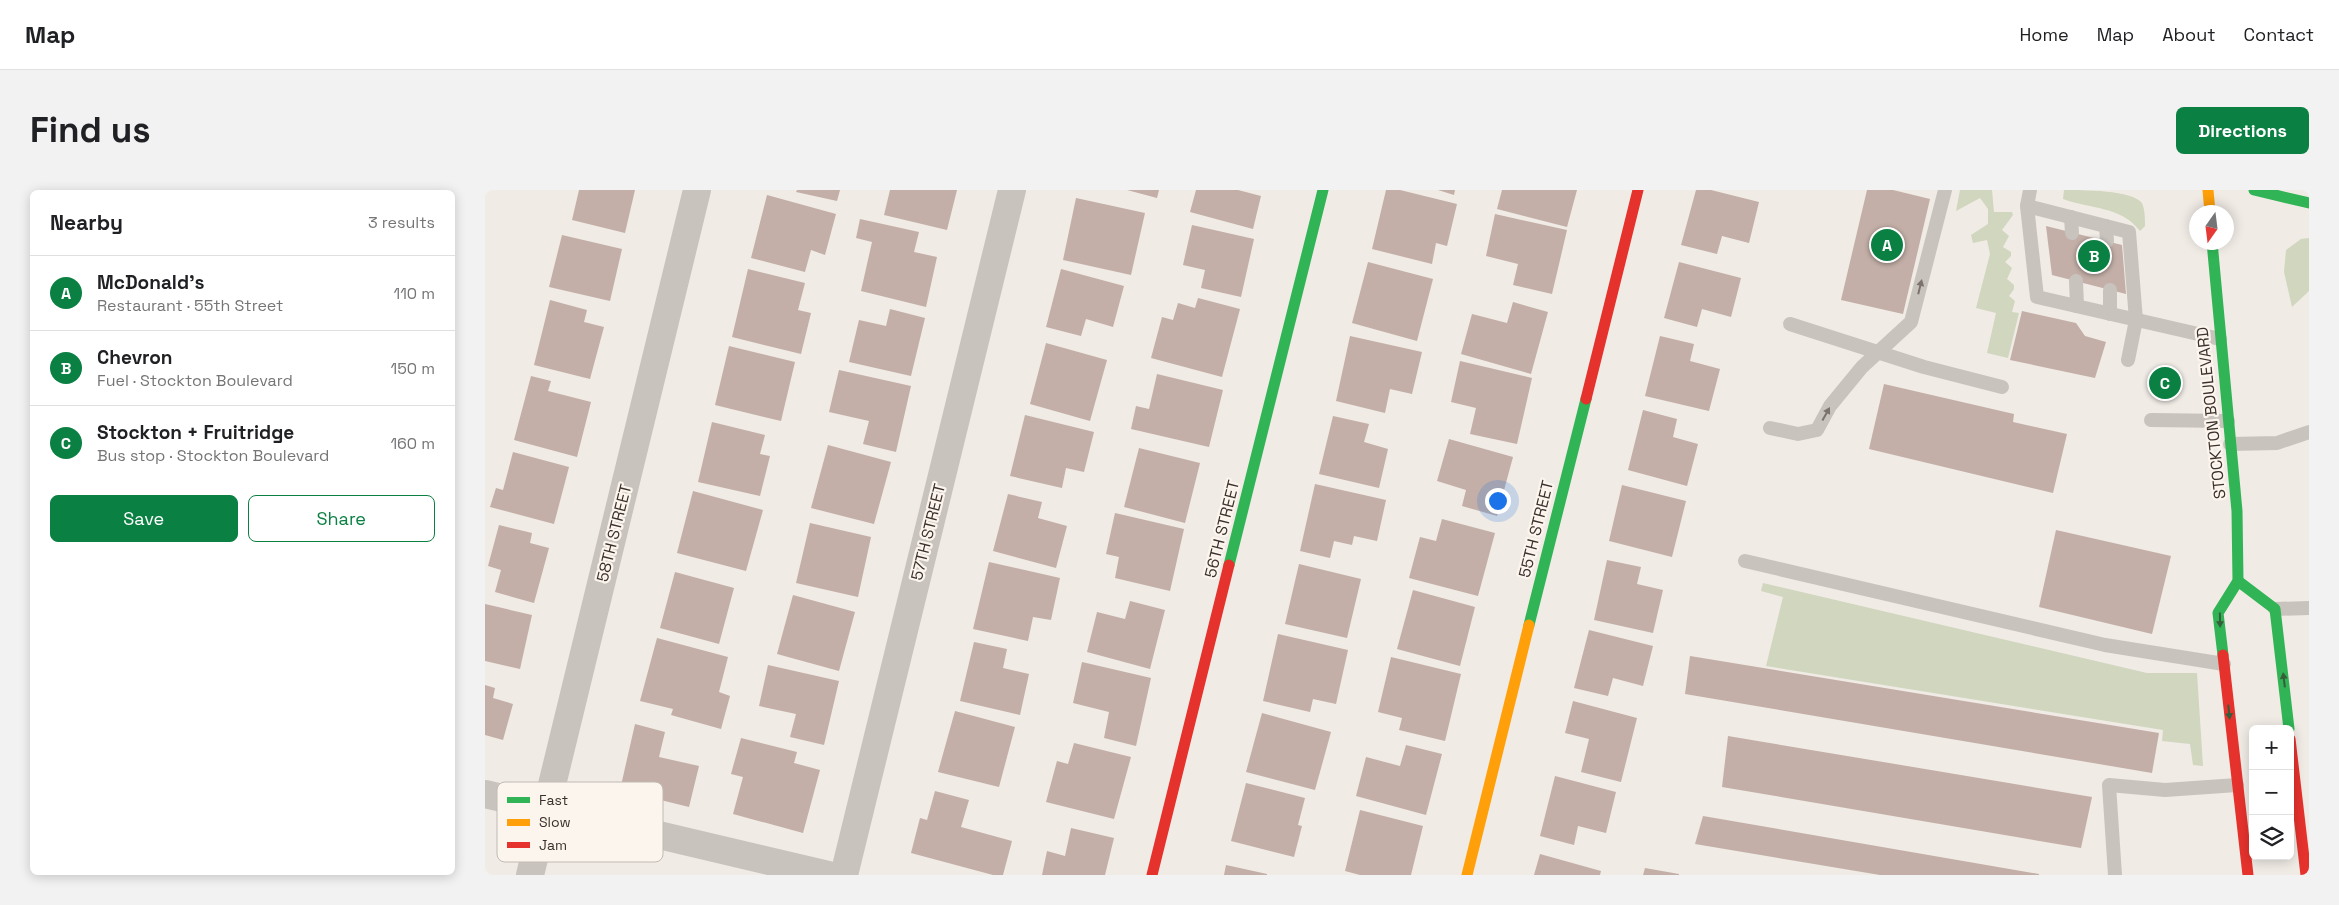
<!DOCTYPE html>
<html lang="en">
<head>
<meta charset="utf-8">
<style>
	:root { --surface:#fff; --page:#f2f2f2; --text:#202124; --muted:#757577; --line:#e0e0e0; --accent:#0b8043 }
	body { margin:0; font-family:"Space Grotesk",sans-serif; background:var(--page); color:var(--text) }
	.controls { position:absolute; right:15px; bottom:15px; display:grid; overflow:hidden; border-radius:8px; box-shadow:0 2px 12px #0003 }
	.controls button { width:45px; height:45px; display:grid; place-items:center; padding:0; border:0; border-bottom:1px solid var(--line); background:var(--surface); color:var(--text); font:25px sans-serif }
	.compass { position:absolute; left:1704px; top:15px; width:45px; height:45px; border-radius:50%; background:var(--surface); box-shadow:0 2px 12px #0003; rotate:194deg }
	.you { position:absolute; left:1012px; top:310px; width:18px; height:18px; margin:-12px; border:4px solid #fff; border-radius:50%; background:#1a73e8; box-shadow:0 0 0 8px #1a73e833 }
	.badge { display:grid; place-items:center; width:32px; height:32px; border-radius:50%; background:var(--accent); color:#fff; font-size:16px; font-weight:700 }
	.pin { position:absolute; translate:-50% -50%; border:2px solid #fff; box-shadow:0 1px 5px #0006 }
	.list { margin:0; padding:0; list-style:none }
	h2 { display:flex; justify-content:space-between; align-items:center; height:65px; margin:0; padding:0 20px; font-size:21px }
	h2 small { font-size:16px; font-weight:400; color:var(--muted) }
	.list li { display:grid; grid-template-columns:32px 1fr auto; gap:15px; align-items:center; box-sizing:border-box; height:75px; padding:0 20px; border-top:1px solid var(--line) }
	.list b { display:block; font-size:19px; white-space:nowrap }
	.list p { margin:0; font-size:16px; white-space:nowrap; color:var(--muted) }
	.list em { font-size:16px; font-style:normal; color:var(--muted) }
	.actions { display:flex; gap:10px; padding:15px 20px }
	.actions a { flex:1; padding:11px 0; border:1px solid var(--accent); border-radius:8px; text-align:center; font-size:18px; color:var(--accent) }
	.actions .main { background:var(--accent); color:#fff }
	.icon { flex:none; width:28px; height:28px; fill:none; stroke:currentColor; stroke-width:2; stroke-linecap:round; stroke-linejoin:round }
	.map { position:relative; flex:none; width:1824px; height:685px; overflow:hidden; border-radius:8px }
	header { display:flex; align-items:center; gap:30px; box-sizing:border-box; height:70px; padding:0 25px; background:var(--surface); border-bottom:1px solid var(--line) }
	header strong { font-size:24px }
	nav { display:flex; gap:28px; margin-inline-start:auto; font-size:18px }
	.intro { display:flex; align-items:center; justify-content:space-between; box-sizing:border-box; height:120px; padding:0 30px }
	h1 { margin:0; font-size:35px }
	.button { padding:12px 22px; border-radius:8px; background:var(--accent); color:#fff; font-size:18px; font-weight:700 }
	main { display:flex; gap:30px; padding:0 30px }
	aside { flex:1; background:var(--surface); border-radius:8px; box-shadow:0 2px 12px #0003 }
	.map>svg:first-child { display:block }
	.green { fill:#d1d6bf }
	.building { fill:#c3afa7 }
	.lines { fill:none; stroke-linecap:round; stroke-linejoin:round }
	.lane { stroke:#c9c3be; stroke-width:14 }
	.street { stroke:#c9c3be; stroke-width:28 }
	.fast { stroke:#30b455; stroke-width:11 }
	.slow { stroke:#ff9f0a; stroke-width:11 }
	.jam { stroke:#e5322d; stroke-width:11 }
	.oneway { fill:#7b726d }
	.oneway2 { fill:#375e3a }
	.labels { text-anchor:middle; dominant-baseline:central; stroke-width:4.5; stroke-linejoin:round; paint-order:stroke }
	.street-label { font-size:16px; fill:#3b302b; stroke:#fbf5ee }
	.key { fill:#fbf5ee; stroke:#c1bab4; stroke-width:1 }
	.key-label { font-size:14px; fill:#3b302b }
</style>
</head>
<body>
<header>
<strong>Map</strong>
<nav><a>Home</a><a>Map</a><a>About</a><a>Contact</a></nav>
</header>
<div class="intro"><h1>Find us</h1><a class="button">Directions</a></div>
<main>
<aside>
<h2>Nearby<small>3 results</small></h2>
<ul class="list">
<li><span class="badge">A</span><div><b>McDonald's</b><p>Restaurant · 55th Street</p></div><em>110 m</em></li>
<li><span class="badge">B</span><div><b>Chevron</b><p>Fuel · Stockton Boulevard</p></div><em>150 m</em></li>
<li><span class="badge">C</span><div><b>Stockton + Fruitridge</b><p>Bus stop · Stockton Boulevard</p></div><em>160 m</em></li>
</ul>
<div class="actions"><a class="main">Save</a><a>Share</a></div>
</aside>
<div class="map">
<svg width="1824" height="685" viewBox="0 0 1824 685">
	<rect width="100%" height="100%" fill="#f0ebe5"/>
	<g class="green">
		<path d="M1475,0h32l2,22h18l1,3 -11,15 7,6 -6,11 8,5v4l-6,6 7,6 -5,11 7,6v4l-5,7 6,5 -3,11 7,1 -11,45 -21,-5 9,-40 -20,-5 14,-54 -3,-14 -14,3 -2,-8 17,-11v-15l-8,-11 -24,13z"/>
		<path d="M1579,0c19,0 68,0 78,13 3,7 3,16 3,23l-5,5c-19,-25 -50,-22 -77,-32z"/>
		<path d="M1824,48v53l-17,16 -8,-35 2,-22 15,-11z"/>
		<path d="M1278,393l384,90h50l6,93 -10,-1 -3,-21 -28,-3 1,-11 -397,-64 17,-69 -22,-6z"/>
	</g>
	<g class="building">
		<path d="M94,0h56l-10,43 -53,-13z"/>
		<path d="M312,0h43l-3,11 -41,-9z"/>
		<path d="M405,0h67l-10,40 -63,-15z"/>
		<path d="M642,0h32l-2,8z"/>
		<path d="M711,0h42l23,6 -8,33 -63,-17z"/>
		<path d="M901,0h14l57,14 -10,42 -11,-3 -4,21 -60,-15z"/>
		<path d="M953,0h17l-1,5z"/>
		<path d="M1017,0h75l-10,37 -70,-18z"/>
		<path d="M1211,0h15l48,12 -10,41 -27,-7 -5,18 -36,-9z"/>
		<path d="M1382,0h26l37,9 -27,115 -62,-14z"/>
		<path d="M282,5l69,19 -11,41 -14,-5 -6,22 -54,-14z"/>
		<path d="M591,8l69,15 -14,62 -68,-15z"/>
		<path d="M1010,24l72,16 -15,64 -39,-9 5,-21 -32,-8z"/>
		<path d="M375,29l59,13 -5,20 23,5 -11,50 -65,-16 11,-49 -16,-4z"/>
		<path d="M707,35l62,14 -13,58 -40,-9 4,-18 -22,-5z"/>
		<path d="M1561,36l76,19 4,49 -74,-19z"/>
		<path d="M77,45l60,14 -12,52 -61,-14z"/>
		<path d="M883,72l65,17 -16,62 -65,-18z"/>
		<path d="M1194,72l62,16 -10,39 -29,-8 -5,18 -33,-9z"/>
		<path d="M263,79l57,14 -7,27 13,3 -10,41 -69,-17z"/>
		<path d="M576,79l63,17 -11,41 -27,-8 -5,17 -35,-9z"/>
		<path d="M713,108l42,11 -18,68 -71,-19 11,-41 11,3 5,-17 17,5z"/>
		<path d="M65,110l37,10 -3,12 20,5 -14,52 -56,-14z"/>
		<path d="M1028,112l35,10 -17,62 -70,-20 11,-40 35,9z"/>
		<path d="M405,119l35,9 -14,58 -62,-14 10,-42 27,6z"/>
		<path d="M1537,121l54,12 9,13 21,6 -11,36 -85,-18z"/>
		<path d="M865,146l72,16 -10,42 -22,-5 -5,24 -49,-12z"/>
		<path d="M1175,146l34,8 -4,17 30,8 -11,42 -64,-15z"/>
		<path d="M561,153l61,17 -17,61 -60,-17z"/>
		<path d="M244,156l66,16 -14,59 -66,-16z"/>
		<path d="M975,171l72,17 -15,66 -47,-10 6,-26 -25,-6z"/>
		<path d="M354,180l72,16 -15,66 -33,-8 6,-23 -40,-9z"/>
		<path d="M672,184l66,16 -14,57 -78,-18 5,-23 13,3z"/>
		<path d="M46,186l20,5 -3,10 43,11 -14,55 -63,-17z"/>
		<path d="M1399,194l130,30 -1,8 54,12 -14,59 -184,-44z"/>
		<path d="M1158,220l34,9 -4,18 25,7 -11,42 -59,-16z"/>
		<path d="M540,225l69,17 -10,40 -18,-4 -4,20 -52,-12z"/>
		<path d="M848,226l36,8 -5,18 24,7 -9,39 -60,-14z"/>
		<path d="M227,232l53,13 -5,19 10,2 -10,40 -62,-14z"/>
		<path d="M964,249l64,18 -16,59 -35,-10 4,-16 -29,-9z"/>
		<path d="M343,255l63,17 -17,62 -63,-16z"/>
		<path d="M654,258l61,15 -15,60 -61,-16z"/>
		<path d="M28,262l56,15 -15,57 -64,-17 6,-19 7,2z"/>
		<path d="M830,294l71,16 -9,41 -23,-5 -2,9 -18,-4 -4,17 -30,-7z"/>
		<path d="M1137,295l64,16 -14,56 -63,-16z"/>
		<path d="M208,301l70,19 -17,61 -69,-18z"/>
		<path d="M523,304l34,8 -4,16 29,8 -11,42 -63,-17z"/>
		<path d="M630,323l69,16 -14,62 -55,-13 4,-21 -13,-3z"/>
		<path d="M957,329l53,14 -17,63 -69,-18 11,-41 16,4z"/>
		<path d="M325,333l61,14 -13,60 -62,-14z"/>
		<path d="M14,335l33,8 -2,10 19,5 -15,55 -39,-11 6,-22 -13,-4z"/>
		<path d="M1571,340l115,26 -19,78 -113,-27z"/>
		<path d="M1122,370l34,7 -4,17 26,6 -10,43 -59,-13z"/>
		<path d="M504,372l71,16 -9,42 -18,-3 -5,24 -55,-12z"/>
		<path d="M814,374l62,15 -14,59 -62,-14z"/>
		<path d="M190,382l59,16 -15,56 -59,-16z"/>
		<path d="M928,400l62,17 -15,59 -63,-17z"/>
		<path d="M308,405l62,17 -16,59 -62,-17z"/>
		<path d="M645,411l35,9 -15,59 -63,-17 10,-40 28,7z"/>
		<path d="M0,414l47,11 -12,54 -35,-8z"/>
		<path d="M1104,440l64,16 -10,40 -30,-8 -5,18 -34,-8z"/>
		<path d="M793,444l70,16 -12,54 -23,-5 -3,13 -47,-11z"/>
		<path d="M172,448l71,19 -9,35 11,4 -9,33 -50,-14 2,-6 -33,-8z"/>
		<path d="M489,452l33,7 -4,19 26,6 -9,41 -60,-14z"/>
		<path d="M1205,466l469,77 -7,40 -467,-79z"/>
		<path d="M906,467l70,17 -16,67 -46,-11 3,-12 -24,-6z"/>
		<path d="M597,472l69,16 -15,68 -32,-8 5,-26 -36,-9z"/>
		<path d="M283,475l71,16 -15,64 -34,-8 6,-23 -37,-8z"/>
		<path d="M0,495l10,3 -2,10 20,6 -10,36 -18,-5z"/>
		<path d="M1088,511l64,17 -16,64 -40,-10 8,-33 -24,-6z"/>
		<path d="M470,521l60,16 -16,60 -61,-15z"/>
		<path d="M777,523l69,19 -16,58 -69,-18z"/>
		<path d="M150,534l30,8 -6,25 40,9 -10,41 -69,-17z"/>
		<path d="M1243,546l364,61 -11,51 -359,-61z"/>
		<path d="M256,548l56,14 -3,11 26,7 -17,63 -70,-19 10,-37 -12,-3z"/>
		<path d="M589,553l57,14 -17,62 -68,-17 11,-41 11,3z"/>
		<path d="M921,555l36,9 -16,61 -70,-19 10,-39 34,9z"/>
		<path d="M1070,586l61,16 -10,41 -28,-7 -4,19 -34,-9z"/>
		<path d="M761,593l59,15 -7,27 4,1 -8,31 -63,-16z"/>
		<path d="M450,601l34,9 -8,27 51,14 -9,34h-10l-82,-22 9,-35 7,2z"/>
		<path d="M875,620l63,16 -12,49h-51l-15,-4z"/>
		<path d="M1218,626l336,58v1h-159l-185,-31z"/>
		<path d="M586,638l43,10 -9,37h-63l5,-24 18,5z"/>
		<path d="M1055,664l61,17 -1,4h-66z"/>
		<path d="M741,675l41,9v1h-43z"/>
		<path d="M1160,678l34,6v1h-36z"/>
	</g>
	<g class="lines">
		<g class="lane">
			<path d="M1545,0l-3,16 10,91 183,42"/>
			<path d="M1542,16l102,26 7,88 -8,40"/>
			<path d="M1586,27l1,16"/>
			<path d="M1621,36l1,15"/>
			<path d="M1591,91l1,25"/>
			<path d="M1625,100v24"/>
			<path d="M1305,134l134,43 78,20"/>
			<path d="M1666,230l77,1"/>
			<path d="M1285,238l28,6 19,-4 13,-24 32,-39 49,-45 34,-132"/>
			<path d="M1745,254l47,-1 32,-11"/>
			<path d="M1260,371l360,84 119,19"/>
			<path d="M1790,419l34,-1"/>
			<path d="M1630,685l-6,-90 56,5 72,-5"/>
		</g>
		<g class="street">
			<path d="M0,604l343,81"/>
			<path d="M45,685l167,-685"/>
			<path d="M359,685l168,-685"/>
		</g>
		<g class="fast">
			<path d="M1769,0l55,13"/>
			<path d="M1727,52l25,269 1,70 -20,32 5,42"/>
			<path d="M744,375l94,-375"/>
			<path d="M1753,391l37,28 14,120"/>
			<path d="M1044,435l57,-226"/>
		</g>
		<g class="slow">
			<path d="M1723,0l2,22"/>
			<path d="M982,685l62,-250"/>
		</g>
		<g class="jam">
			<path d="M1101,209l52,-209"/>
			<path d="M1738,465l25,220"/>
			<path d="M1805,549l16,136"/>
			<path d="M667,685l77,-310"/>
		</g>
	</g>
	<defs><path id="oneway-solid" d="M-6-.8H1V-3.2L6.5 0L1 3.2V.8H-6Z" transform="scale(1.25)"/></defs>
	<g class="oneway">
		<use href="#oneway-solid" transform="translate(1435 97) rotate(-76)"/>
		<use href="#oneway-solid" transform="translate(1341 224) rotate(-61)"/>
	</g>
	<g class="oneway2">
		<use href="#oneway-solid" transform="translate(1735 430) rotate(89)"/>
		<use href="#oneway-solid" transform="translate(1799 490) rotate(-97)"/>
		<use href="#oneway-solid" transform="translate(1744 522) rotate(84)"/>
	</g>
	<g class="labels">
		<g class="street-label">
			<text transform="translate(1726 223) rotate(-96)">STOCKTON BOULEVARD</text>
			<text transform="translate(737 339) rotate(-76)">56TH STREET</text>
			<text transform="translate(1051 339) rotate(-76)">55TH STREET</text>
			<text transform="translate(443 342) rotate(-76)">57TH STREET</text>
			<text transform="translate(129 343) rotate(-76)">58TH STREET</text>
		</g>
	</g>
	<rect x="12" y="592" width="166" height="80" rx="8" class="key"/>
	<rect x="22" y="607" width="23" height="6" fill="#30b455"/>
	<rect x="22" y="629" width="23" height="7" fill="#ff9f0a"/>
	<rect x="22" y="652" width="23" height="6" fill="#e5322d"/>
	<g class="key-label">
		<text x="54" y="615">Fast</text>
		<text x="54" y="637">Slow</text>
		<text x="54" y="660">Jam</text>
	</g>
</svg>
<div class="controls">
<button>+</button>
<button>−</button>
<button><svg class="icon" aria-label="layers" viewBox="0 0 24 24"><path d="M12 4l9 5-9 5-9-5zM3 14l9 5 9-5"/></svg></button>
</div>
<svg class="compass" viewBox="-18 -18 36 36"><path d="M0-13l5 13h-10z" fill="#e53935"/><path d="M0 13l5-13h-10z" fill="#757577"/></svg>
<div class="you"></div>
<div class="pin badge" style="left:1402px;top:55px">A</div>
<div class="pin badge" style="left:1609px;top:66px">B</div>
<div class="pin badge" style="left:1680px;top:193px">C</div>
</div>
</main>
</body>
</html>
